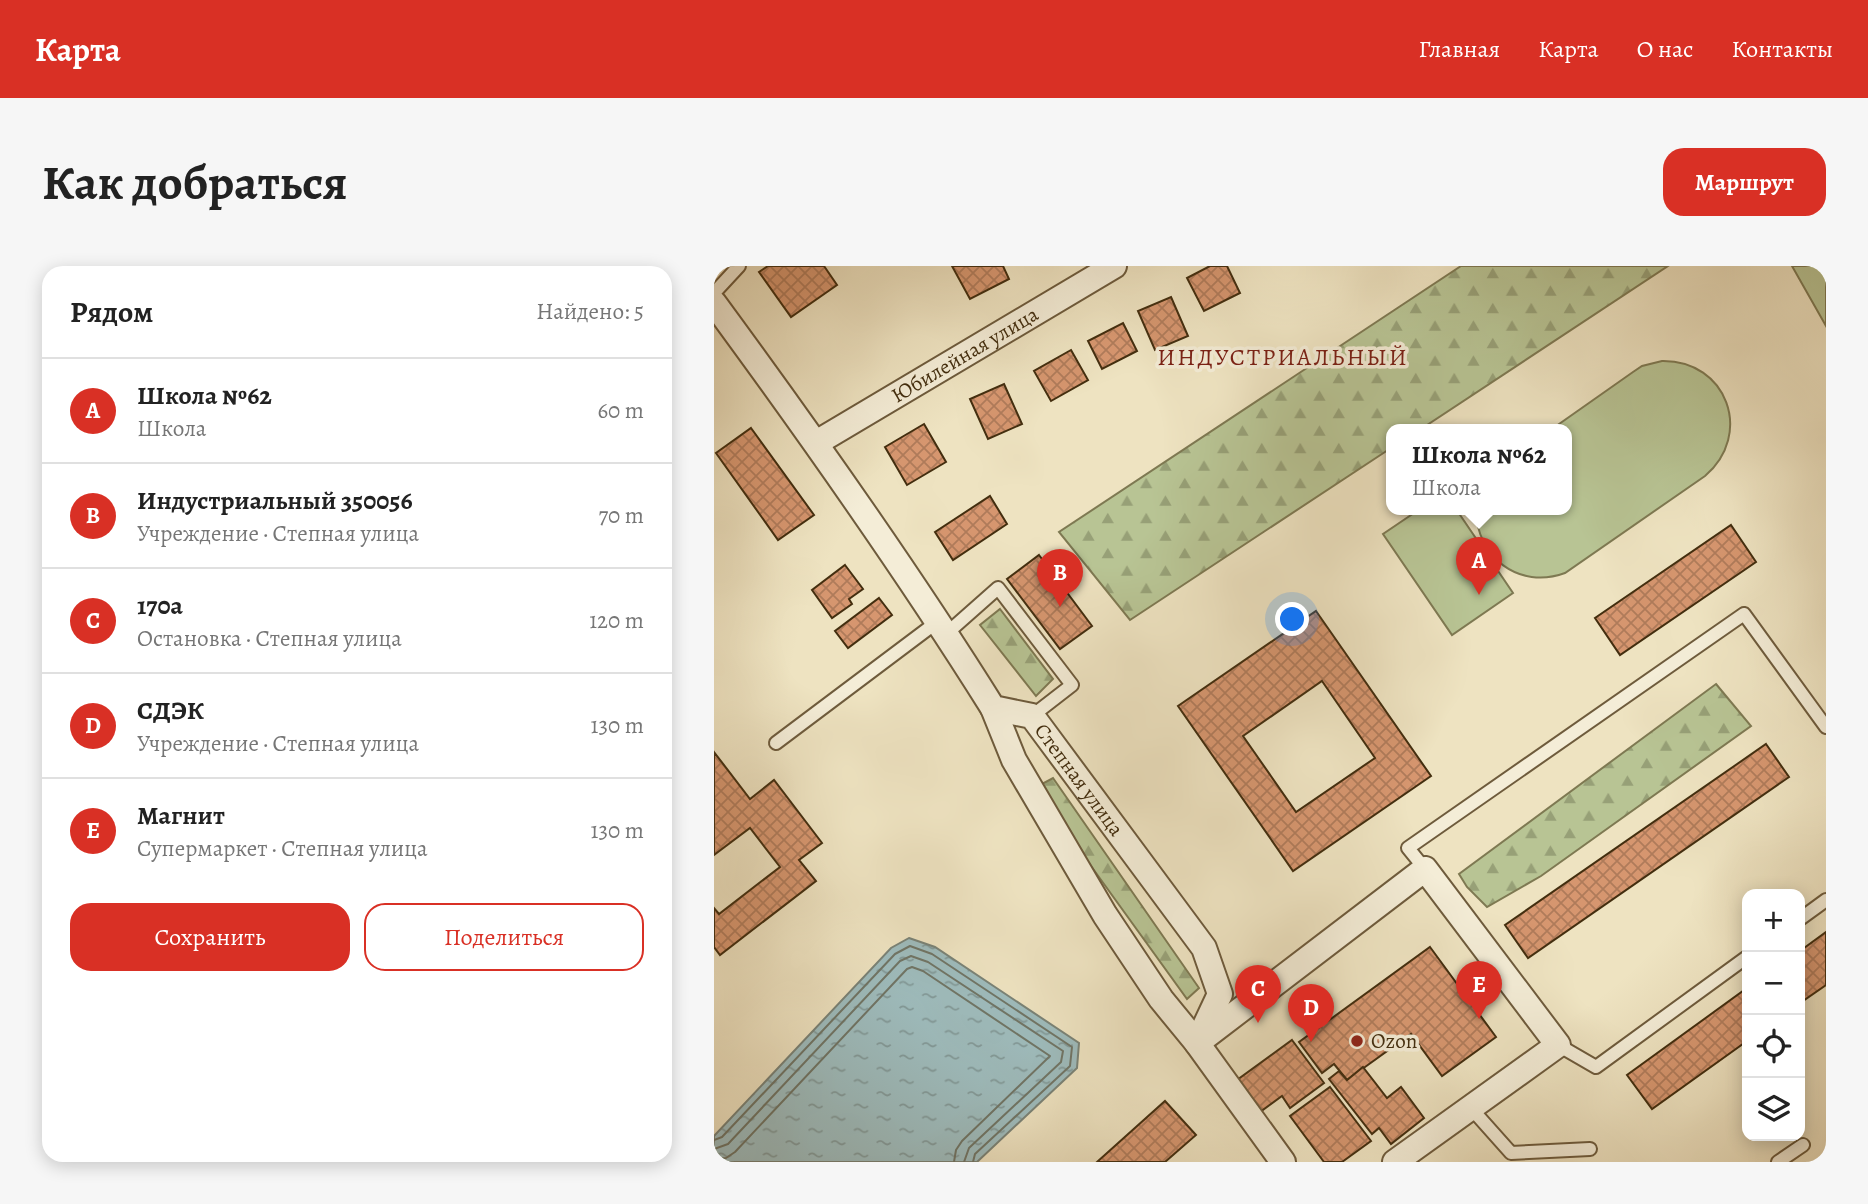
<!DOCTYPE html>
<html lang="ru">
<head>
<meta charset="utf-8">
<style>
	:root { --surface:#fff; --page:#f6f6f6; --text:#222; --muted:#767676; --line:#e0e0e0; --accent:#d93025 }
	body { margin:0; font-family:Alegreya,serif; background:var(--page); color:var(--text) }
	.controls { position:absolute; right:21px; bottom:21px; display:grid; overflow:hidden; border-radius:14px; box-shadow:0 4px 18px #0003 }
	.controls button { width:63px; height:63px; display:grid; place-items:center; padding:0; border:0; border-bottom:2px solid var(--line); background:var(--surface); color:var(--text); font:35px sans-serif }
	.you { position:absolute; left:579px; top:354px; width:24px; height:24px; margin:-18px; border:5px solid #fff; border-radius:50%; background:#1a73e8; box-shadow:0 0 0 10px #1a73e833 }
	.badge { display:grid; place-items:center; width:46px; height:46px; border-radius:50%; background:var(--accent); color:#fff; font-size:23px; font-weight:700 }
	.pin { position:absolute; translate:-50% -58px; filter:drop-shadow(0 2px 4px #0008) }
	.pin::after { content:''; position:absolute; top:37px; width:24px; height:21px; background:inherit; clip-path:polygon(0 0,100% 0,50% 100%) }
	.popup { position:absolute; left:672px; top:158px; width:186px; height:91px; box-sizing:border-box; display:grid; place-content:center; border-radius:14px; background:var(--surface); filter:drop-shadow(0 2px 5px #0005); font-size:23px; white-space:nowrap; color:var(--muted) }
	.popup b { font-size:26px; color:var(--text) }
	.popup::after { content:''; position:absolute; left:50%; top:100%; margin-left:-14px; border:14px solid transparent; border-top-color:var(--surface) }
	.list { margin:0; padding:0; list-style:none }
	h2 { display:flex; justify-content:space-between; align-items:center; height:91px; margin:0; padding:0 28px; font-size:30px }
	h2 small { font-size:23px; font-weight:400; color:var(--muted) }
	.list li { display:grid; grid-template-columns:46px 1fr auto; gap:21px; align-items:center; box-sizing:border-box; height:105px; padding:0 28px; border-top:2px solid var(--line) }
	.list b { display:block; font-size:26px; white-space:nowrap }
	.list p { margin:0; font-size:23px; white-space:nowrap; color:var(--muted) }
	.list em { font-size:23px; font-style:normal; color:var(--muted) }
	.actions { display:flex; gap:14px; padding:21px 28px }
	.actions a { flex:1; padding:16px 0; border:2px solid var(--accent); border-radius:21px; text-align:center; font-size:24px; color:var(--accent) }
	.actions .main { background:var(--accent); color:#fff }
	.icon { flex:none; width:38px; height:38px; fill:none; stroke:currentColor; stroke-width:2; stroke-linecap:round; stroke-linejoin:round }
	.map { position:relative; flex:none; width:1112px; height:896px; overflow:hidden; border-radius:21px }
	header { display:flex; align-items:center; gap:42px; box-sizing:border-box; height:98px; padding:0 35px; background:var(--accent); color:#fff }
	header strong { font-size:33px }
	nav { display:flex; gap:38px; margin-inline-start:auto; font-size:24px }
	.intro { display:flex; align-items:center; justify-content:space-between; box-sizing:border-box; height:168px; padding:0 42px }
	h1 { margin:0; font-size:49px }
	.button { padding:18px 32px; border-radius:21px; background:var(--accent); color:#fff; font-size:24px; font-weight:700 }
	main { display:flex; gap:42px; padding:0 42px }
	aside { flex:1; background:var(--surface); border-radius:21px; box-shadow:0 4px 18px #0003 }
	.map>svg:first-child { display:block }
	.green { fill:#b8c494; stroke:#7e7952; stroke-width:2 }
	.forest { fill:url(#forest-firs); stroke:#7e7952; stroke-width:2 }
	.water { fill:url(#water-ripples); stroke:#7a8377; stroke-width:2 }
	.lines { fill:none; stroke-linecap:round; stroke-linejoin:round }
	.shore { stroke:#707566; stroke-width:2 }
	.building { fill:url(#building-cross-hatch); stroke:#432e0f; stroke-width:2; fill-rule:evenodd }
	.lane-casing { stroke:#6e5b3c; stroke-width:16 }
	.street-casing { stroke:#6e5b3c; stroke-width:28 }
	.lane { stroke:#f4edd7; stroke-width:12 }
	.street { stroke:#f4edd7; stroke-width:24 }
	.poi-dot { fill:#8f2418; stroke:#f4edd7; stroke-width:2.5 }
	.labels { text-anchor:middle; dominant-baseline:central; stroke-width:7; stroke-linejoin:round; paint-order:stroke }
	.street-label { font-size:21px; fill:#432e0f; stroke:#f4edd7 }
	.poi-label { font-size:21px; fill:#432e0f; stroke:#f4edd7; text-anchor:start }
	.quarter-label { font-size:24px; letter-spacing:2px; fill:#7a1f14; stroke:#f4edd7 }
</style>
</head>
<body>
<header>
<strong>Карта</strong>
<nav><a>Главная</a><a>Карта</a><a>О нас</a><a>Контакты</a></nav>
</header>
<div class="intro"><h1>Как добраться</h1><a class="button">Маршрут</a></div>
<main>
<aside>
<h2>Рядом<small>Найдено: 5</small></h2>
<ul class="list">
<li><span class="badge">A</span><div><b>Школа №62</b><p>Школа</p></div><em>60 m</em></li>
<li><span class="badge">B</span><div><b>Индустриальный 350056</b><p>Учреждение · Степная улица</p></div><em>70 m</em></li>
<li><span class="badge">C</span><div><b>170а</b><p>Остановка · Степная улица</p></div><em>120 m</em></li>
<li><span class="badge">D</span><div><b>СДЭК</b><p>Учреждение · Степная улица</p></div><em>130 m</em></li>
<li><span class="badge">E</span><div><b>Магнит</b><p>Супермаркет · Степная улица</p></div><em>130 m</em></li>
</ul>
<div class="actions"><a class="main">Сохранить</a><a>Поделиться</a></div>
</aside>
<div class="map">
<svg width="1112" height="896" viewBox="0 0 1112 896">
	<defs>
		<pattern id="forest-firs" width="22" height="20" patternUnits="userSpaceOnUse" patternTransform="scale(1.75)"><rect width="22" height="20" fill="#b8c494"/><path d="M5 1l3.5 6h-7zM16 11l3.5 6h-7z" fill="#97a077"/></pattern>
		<pattern id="water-ripples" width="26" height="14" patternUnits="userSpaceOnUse" patternTransform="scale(1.75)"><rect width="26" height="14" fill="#9ebcbd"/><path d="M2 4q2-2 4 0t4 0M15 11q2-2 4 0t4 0" fill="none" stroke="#829998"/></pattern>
		<pattern id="building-cross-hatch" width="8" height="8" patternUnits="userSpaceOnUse" patternTransform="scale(1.75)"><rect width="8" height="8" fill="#d6966f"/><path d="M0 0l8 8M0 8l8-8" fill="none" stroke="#af7b5a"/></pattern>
	</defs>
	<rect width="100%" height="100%" fill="#eee3c1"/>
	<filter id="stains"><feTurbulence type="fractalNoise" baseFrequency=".00286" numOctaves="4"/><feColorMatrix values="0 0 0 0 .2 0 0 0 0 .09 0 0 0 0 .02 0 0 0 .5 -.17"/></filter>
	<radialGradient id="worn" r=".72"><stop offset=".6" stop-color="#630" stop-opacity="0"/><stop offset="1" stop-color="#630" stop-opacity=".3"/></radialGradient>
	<g class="green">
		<path d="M1078,0h34v60z"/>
		<path d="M948,95c65,-1 92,73 43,115l-140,97c-46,17 -89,-16 -89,-64h90v-80h-14l81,-57 9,-6z"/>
		<path d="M706,243h36l57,84 -61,42 -69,-101z"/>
	</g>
	<g class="forest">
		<path d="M747,0h207l-247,163h-29l-1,19 -261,172 -71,-88z"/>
		<path d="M286,343l53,70 -17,17 -56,-71z"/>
		<path d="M1002,418l35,42 -210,150 -54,31 -20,-20 -8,-13z"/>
		<path d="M339,512l146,210 -12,11 -109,-151 -36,-64z"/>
	</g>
	<path class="water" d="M195,672l26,9 144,96 -2,25 -100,94h-263v-26l177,-188z"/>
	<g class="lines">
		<g class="shore">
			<path d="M0,874l8,-3 173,-183 15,-8 22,8 140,93 -2,19 -95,88 -2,8"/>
			<path d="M0,883l14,-5 172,-183 11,-5 17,6 135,89 -2,11 -92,86 -5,14"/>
			<path d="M0,893l12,-1 9,-6 172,-183 5,-2 11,4 127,85 -88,85 -6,9 -2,12"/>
		</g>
	</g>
	<g class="building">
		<path d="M54,0h56l13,19 -46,32 -32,-45z"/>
		<path d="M238,0h51l6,13 -39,20z"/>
		<path d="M496,0h17l13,27 -36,18 -17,-33z"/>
		<path d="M457,31l17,39 -33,14 -17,-39z"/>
		<path d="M409,57l14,28 -35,18 -14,-28z"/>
		<path d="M357,84l17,30 -37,21 -17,-30z"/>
		<path d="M290,118l18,40 -34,15 -18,-40z"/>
		<path d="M210,158l22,38 -39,23 -22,-38z"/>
		<path d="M37,162l63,87 -36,25 -62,-87z"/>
		<path d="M276,230l17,28 -54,36 -18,-28z"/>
		<path d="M1017,259l25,37 -136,93 -25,-37z"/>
		<path d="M325,289l53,71 -32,23 -53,-70z"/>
		<path d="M131,299l18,24 -14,10 3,5 -20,14 -20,-28z"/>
		<path d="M165,332l13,17 -44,33 -13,-17z"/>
		<path d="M602,345l115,165 -138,95 -115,-165zM608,415l53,77 -79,54 -53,-76z"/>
		<path d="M1052,478l23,33 -261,181 -23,-33z"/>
		<path d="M0,486l36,47 24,-19 48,63 -23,17 17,21 -96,74 -6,-8v-39l5,6 61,-47 -30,-39 -36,27z"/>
		<path d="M1112,666v53l-26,18v-52z"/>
		<path d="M716,681l66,90 -54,39 -31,-42 -64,46 -13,-16 -12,9 -23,-31z"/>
		<path d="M1033,722v53l-95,68 -25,-34z"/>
		<path d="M578,774l32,43 -34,25 -8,-12 -22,16 -23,-32z"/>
		<path d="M649,801l24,31 14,-11 23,31 -33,26 -12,-16 -7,6 -43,-55 10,-8 8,9z"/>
		<path d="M616,821l41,54 -29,21h-18l-34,-46z"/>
		<path d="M451,835l31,34 -31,27h-68z"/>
	</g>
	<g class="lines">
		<g class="lane-casing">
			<g id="lane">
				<path d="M0,27l25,-27"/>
				<path d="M232,368l52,-46 74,97 -40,31"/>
				<path d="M62,477l161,-121"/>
				<path d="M711,603l-17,-21 336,-234 82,113"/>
				<path d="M1086,653l26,-19"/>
				<path d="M844,779l38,22 151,-110"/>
				<path d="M756,841l41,46 79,-4"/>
				<path d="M1064,896l25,-17"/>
			</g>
		</g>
		<g class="street-casing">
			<g id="street">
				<path id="s1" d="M0,37c97,132 192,266 279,405l39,8 172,232 16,46 -23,49 86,119"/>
				<path id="s2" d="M102,177l298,-177"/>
				<path d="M279,442l21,52 91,155 56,84 36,44 228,-174 133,176 -163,117"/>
			</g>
		</g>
		<use href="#lane" class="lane"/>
		<use href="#street" class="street"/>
	</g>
	<circle class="poi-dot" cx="643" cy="775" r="7"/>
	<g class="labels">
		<g class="street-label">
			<text stroke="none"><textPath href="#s2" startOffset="173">Юбилейная улица</textPath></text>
			<text stroke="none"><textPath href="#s1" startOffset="611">Степная улица</textPath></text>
		</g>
		<g class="poi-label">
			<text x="657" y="775">Ozon</text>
		</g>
		<g class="quarter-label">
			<text x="569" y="91">ИНДУСТРИАЛЬНЫЙ</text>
		</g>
	</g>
	<rect width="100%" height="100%" filter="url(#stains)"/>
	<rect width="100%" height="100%" fill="url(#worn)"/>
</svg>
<div class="controls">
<button>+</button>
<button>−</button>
<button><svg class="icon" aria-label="locate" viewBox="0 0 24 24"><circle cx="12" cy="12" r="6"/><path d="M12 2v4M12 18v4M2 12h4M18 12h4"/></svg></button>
<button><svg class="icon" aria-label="layers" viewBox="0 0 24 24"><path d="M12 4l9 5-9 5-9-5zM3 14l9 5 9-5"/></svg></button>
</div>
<div class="you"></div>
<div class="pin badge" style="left:765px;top:329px">A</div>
<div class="popup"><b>Школа №62</b>Школа</div>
<div class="pin badge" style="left:346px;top:341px">B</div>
<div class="pin badge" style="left:544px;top:757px">C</div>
<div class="pin badge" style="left:597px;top:776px">D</div>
<div class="pin badge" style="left:765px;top:753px">E</div>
</div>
</main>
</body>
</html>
